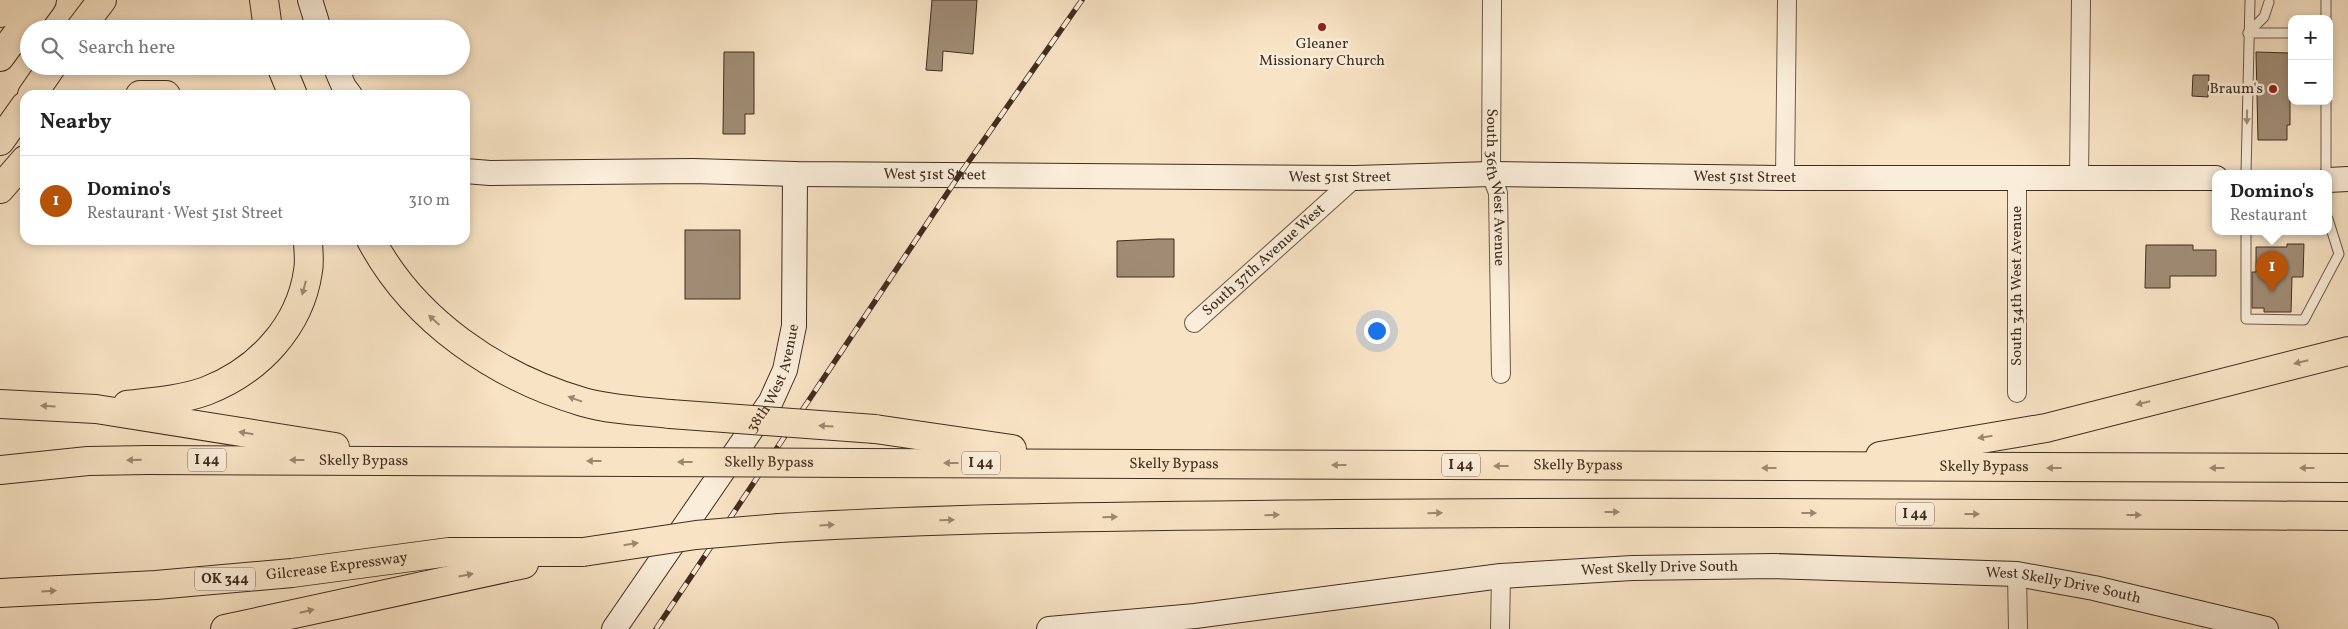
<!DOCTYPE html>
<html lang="en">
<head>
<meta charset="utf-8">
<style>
	:root { --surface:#fff; --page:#f2f2f2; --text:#222; --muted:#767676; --line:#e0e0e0; --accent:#b45309 }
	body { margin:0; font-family:Vollkorn,serif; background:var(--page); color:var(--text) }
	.controls { position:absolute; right:15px; top:15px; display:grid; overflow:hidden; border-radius:10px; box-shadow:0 2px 8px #0003 }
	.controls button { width:45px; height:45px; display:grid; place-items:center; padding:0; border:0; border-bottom:1px solid var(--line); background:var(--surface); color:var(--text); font:25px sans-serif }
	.you { position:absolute; left:1376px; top:330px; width:18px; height:18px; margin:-12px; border:4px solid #fff; border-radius:50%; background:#1a73e8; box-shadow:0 0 0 8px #1a73e833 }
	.badge { display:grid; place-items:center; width:32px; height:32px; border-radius:50%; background:var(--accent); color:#fff; font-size:16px; font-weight:700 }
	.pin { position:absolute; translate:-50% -41px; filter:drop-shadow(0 1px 2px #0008) }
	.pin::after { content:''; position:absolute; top:26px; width:18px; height:15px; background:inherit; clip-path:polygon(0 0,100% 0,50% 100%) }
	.popup { position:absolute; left:2212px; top:170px; width:120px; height:65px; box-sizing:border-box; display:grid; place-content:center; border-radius:10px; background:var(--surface); filter:drop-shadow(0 1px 4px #0005); font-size:16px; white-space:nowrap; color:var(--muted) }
	.popup b { font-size:19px; color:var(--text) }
	.popup::after { content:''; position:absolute; left:50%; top:100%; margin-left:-10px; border:10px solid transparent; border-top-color:var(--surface) }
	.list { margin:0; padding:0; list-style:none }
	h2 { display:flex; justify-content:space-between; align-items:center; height:65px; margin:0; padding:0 20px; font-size:21px }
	h2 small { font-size:16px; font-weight:400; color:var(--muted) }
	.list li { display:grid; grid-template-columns:32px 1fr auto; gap:15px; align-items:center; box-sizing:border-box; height:90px; padding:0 20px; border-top:1px solid var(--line) }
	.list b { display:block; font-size:19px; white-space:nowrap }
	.list p { margin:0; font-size:16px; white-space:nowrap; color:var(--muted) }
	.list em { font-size:16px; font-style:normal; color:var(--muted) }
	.icon { flex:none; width:28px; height:28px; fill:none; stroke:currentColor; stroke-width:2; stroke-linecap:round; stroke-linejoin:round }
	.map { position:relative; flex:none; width:2348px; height:629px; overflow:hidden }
	.search { position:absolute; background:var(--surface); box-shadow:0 2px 8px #0003; left:20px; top:20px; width:450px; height:55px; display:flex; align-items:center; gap:12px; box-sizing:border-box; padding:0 18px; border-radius:28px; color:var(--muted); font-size:19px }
	.panel { position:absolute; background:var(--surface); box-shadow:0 2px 8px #0003; left:20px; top:90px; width:450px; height:155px; border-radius:15px }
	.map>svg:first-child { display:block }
	.building { fill:#a08c75; stroke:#402d1f }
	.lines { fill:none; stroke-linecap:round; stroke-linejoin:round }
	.lane-casing { stroke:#6e5a48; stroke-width:11 }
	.street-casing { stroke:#6e5a48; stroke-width:20 }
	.secondary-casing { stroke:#402d1f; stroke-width:26 }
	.highway-casing { stroke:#402d1f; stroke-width:30 }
	.lane { stroke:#faedd9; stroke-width:9 }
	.street { stroke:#faedd9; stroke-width:18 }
	.secondary { stroke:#faedd9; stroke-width:24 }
	.highway { stroke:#f8e3c4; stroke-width:28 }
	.rail-casing { stroke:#402d1f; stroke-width:5.5 }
	.rail { stroke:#faedd9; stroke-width:4; stroke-dasharray:11; stroke-linecap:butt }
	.highway-bridge-casing { stroke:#402d1f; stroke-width:30; stroke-linecap:butt }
	.highway-bridge { stroke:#f8e3c4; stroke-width:28 }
	.oneway { fill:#9d8d7c }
	.oneway2 { fill:#9c8872 }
	.poi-dot { fill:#8f2418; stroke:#faedd9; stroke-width:2 }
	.labels { text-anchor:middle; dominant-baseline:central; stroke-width:5; stroke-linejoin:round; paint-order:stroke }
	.shield { fill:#faedd9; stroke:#786757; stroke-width:1 }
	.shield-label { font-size:14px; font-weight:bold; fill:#402d1f }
	.poi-label { font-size:15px; fill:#402d1f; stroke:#faedd9 }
	.street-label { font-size:15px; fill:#402d1f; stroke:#faedd9 }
</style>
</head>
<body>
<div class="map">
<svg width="2348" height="629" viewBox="0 0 2348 629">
	<rect width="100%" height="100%" fill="#f8e3c4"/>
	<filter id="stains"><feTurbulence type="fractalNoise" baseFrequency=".004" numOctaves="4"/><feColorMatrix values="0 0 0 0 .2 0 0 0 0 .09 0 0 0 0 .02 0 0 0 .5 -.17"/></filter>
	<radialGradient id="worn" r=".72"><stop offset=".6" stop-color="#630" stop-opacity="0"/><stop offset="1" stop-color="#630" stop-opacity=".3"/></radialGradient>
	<g class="building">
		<path d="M932,0h45l-4,54 -30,-3 -1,20 -16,-1z"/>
		<path d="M724,52h30v62h-9v20h-22z"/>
		<path d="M2256,52l34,1v72h-3v15h-29z"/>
		<path d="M2193,75h16l-1,22 -16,-1z"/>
		<rect x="685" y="230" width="55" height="69"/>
		<path d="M1158,239h16v38h-57v-36z"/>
		<path d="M2287,244h17l-1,33h-11l-1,35h-27v-4h-12v-36h4v-25h31z"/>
		<path d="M2146,245h47v5h23v26h-46v12h-25z"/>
	</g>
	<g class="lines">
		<g class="lane-casing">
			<g id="lane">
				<path d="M2326,0v19"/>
				<path d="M2248,33h44"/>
				<path d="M2248,33l16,-16 5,-15"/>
				<path d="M2326,101v72"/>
				<path d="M2246,173l4,-172"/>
				<path d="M2246,231v88l58,1 35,-66 -11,-35"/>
			</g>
		</g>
		<g class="street-casing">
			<g id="street">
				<path id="s1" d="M1492,0l-1,174 7,19 3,181"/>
				<path d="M2079,177l2,-177"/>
				<path d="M1785,178l2,-178"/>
				<path d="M2017,178v215"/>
				<path id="s2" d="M1194,323l161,-145"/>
				<path d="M2017,574l1,55"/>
				<path d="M1500,629l1,-53"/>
			</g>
		</g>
		<g class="secondary-casing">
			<g id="secondary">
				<path d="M310,0l9,29"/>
				<path d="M335,66l9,21 6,8"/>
				<path id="s3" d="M465,171l25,2 203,-2 102,3 560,4 136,-4 294,4h431"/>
				<path d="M2328,180l20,-1"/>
				<path id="s4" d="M614,629l157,-228 14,-31 9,-44 1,-152"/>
				<path id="s5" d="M1049,629l146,-13 306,-40 131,-8 142,-2 243,8 77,14 172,41"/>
			</g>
		</g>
		<g class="highway-casing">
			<g id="highway">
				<path d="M264,0l4,29"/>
				<path d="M0,13l13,-13"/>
				<path d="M80,29l22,-29"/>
				<path d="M0,57l42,-57"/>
				<path d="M281,66l12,29"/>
				<path d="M32,95l20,-29"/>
				<path d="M140,95h26"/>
				<path d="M0,141l25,-35"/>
				<path d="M0,189l25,-29"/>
				<path d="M371,240c43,81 126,137 212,162 28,8 58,9 87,12"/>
				<path d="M0,404l96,5 239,38"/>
				<path d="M127,405c26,-3 54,-5 79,-14 52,-20 94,-64 102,-120 2,-10 0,-21 0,-31"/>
				<path d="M875,429l137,20"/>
				<path d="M1880,456l166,-28 302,-77"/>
				<path id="s6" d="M856,463l1492,5"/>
				<path id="s7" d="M0,470l88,-9 60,-1 495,2"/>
				<path d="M779,528c186,-11 373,-12 559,-14 337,-3 673,0 1010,2"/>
				<path id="s8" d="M0,593l156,-8 136,-12 157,-21h134"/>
				<path d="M225,629l299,-65"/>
			</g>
		</g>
		<use href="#lane" class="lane"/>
		<use href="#street" class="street"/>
		<use href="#secondary" class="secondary"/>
		<use href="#highway" class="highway"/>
		<g class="rail-casing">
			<path id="rail" d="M656,629l304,-455 122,-174"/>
		</g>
		<use href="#rail" class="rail"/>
		<g class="highway-bridge-casing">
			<g id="highway-bridge">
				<path d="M670,414l205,15"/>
				<path id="s9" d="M643,462l213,1"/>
				<path d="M583,552l113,-17 83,-7"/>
			</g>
		</g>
		<use href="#highway-bridge" class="highway-bridge"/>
	</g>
	<defs><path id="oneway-solid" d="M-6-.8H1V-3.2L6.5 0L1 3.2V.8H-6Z" transform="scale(1.25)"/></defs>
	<use class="oneway" href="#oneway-solid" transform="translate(2247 117) rotate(91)"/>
	<g class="oneway2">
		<use href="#oneway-solid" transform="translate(304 288) rotate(105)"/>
		<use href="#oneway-solid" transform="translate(434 320) rotate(-138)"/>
		<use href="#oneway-solid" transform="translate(2301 362) rotate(166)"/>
		<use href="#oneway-solid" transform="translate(575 399) rotate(-160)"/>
		<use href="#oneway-solid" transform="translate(2143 403) rotate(166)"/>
		<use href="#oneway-solid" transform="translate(48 406) rotate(-177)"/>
		<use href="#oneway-solid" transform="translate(826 426) rotate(-176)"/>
		<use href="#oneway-solid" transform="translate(246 433) rotate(-171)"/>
		<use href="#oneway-solid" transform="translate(1985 437) rotate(171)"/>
		<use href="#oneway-solid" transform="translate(134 460) rotate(179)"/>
		<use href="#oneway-solid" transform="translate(297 460) rotate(-180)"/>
		<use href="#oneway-solid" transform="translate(594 461) rotate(-180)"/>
		<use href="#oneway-solid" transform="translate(685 462) rotate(-180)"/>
		<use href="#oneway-solid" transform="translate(951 463) rotate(180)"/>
		<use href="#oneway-solid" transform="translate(1339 465) rotate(-180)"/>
		<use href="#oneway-solid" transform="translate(1501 466) rotate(-180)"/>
		<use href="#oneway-solid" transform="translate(1769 468) rotate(-180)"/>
		<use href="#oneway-solid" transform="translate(2054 468) rotate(-180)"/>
		<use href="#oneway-solid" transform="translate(2217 468) rotate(-180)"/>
		<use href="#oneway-solid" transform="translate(2307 468) rotate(180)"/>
		<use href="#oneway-solid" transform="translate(1612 512)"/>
		<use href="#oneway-solid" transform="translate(1435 513) rotate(-1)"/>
		<use href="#oneway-solid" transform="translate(1809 513)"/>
		<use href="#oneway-solid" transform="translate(1972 514)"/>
		<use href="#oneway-solid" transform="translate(1272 515) rotate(-1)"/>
		<use href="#oneway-solid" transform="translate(2134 515)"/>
		<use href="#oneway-solid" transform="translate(1110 517) rotate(-1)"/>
		<use href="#oneway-solid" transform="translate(947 520) rotate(-1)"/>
		<use href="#oneway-solid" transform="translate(827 525) rotate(-3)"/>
		<use href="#oneway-solid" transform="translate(631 544) rotate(-9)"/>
		<use href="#oneway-solid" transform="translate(466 575) rotate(-11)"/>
		<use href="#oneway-solid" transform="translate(49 591) rotate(-3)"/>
		<use href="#oneway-solid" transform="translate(307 611) rotate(-13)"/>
	</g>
	<g class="poi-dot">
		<circle cx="1322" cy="27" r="5"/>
		<circle cx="2273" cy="89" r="5"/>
	</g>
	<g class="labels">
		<g class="shield">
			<rect x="188" y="448.5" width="38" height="23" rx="4"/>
			<rect x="962" y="451.5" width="38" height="23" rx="4"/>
			<rect x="1442" y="453.5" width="38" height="23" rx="4"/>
			<rect x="1896" y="502.5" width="38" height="23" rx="4"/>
			<rect x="195" y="567.5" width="60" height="23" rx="4"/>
		</g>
		<g class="shield-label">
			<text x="207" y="460">I 44</text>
			<text x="981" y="463">I 44</text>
			<text x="1461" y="465">I 44</text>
			<text x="1915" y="514">I 44</text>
			<text x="225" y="579">OK 344</text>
		</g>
		<g class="poi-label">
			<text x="1322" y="44">Gleaner<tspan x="1322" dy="17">Missionary Church</tspan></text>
			<text x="2263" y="89" text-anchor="end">Braum's</text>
		</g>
		<g class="street-label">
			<text stroke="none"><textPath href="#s3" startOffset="470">West 51st Street</textPath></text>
			<text stroke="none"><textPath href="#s3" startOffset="875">West 51st Street</textPath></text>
			<text stroke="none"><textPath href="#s3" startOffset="1280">West 51st Street</textPath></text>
			<text stroke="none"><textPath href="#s1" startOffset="188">South 36th West Avenue</textPath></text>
			<text stroke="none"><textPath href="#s2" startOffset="94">South 37th Avenue West</textPath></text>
			<text transform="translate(2017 286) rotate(-90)">South 34th West Avenue</text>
			<text stroke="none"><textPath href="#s4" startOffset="299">38th West Avenue</textPath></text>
			<text stroke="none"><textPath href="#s7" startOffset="364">Skelly Bypass</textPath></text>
			<text stroke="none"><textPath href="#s9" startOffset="126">Skelly Bypass</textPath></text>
			<text stroke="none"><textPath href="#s6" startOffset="318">Skelly Bypass</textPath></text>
			<text stroke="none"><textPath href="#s6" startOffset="722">Skelly Bypass</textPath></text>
			<text stroke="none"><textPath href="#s6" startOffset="1128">Skelly Bypass</textPath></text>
			<text stroke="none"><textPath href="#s8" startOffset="338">Gilcrease Expressway</textPath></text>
			<text stroke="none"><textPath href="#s5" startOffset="614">West Skelly Drive South</textPath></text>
			<text stroke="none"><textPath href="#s5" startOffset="1019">West Skelly Drive South</textPath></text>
		</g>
	</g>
	<rect width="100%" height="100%" filter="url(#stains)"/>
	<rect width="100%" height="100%" fill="url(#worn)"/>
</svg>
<div class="controls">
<button>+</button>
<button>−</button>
</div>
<div class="you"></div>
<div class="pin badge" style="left:2272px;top:292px">1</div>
<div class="popup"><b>Domino's</b>Restaurant</div>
<div class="search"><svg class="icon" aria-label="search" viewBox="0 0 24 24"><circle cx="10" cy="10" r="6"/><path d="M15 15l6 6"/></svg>Search here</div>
<section class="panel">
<h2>Nearby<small></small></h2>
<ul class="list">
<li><span class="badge">1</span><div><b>Domino's</b><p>Restaurant · West 51st Street</p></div><em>310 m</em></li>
</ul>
</section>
</div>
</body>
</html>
